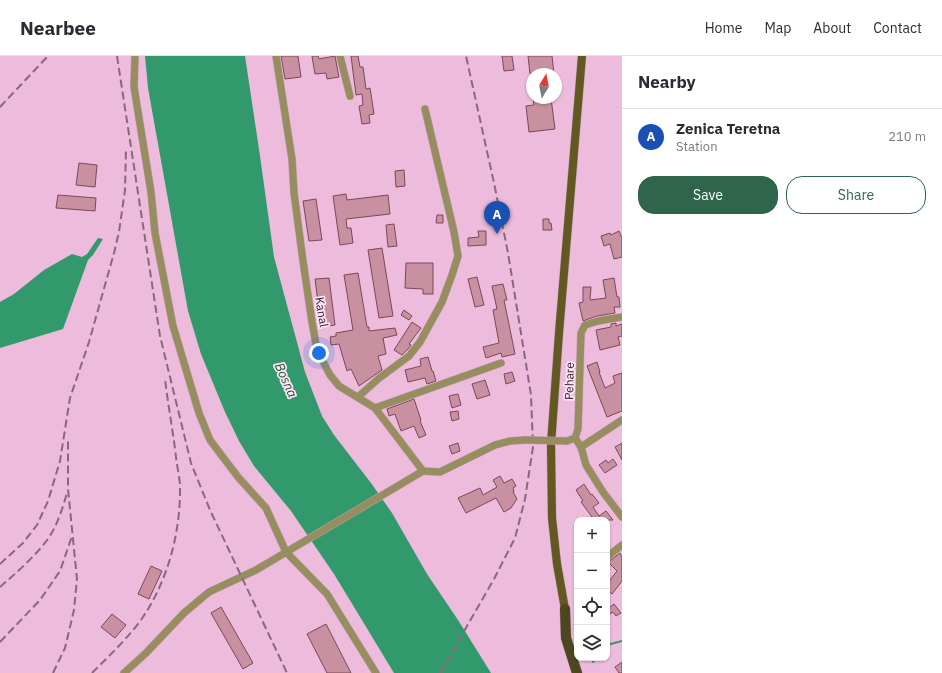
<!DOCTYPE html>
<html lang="en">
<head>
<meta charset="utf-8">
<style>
	:root { --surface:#fff; --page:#f2f2f3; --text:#2b2b33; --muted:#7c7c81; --line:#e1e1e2; --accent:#2f654b }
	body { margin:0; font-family:"IBM Plex Sans",sans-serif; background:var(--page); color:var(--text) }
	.controls { position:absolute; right:12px; bottom:12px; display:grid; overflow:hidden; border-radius:8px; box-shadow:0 1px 3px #0004 }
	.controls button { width:36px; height:36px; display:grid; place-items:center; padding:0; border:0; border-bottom:1px solid var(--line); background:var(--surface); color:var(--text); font:20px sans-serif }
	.compass { position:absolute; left:526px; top:12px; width:36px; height:36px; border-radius:50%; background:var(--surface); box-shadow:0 1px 3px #0004; rotate:10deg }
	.you { position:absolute; left:319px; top:297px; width:14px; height:14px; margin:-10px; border:3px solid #fff; border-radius:50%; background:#1a73e8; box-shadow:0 0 0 6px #1a73e833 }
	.badge { display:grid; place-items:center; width:26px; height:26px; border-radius:50%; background:var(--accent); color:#fff; font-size:13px; font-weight:700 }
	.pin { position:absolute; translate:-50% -33px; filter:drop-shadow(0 1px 2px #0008) }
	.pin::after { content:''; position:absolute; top:21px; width:14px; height:12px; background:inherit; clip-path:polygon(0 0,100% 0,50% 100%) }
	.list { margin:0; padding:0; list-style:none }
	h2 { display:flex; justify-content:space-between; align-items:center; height:52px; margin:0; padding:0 16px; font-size:17px }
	h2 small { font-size:13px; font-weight:400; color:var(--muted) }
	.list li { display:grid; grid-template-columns:26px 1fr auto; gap:12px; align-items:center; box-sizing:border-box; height:56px; padding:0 16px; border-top:1px solid var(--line) }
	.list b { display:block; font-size:15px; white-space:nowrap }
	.list p { margin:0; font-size:13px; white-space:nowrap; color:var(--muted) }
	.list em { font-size:13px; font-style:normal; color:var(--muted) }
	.actions { display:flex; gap:8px; padding:12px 16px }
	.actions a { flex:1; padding:9px 0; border:1px solid var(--accent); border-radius:16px; text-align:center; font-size:14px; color:var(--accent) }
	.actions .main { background:var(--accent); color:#fff }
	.icon { flex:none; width:22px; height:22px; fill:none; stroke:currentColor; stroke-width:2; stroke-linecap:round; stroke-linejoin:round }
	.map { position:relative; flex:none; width:622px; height:617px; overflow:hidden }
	header { display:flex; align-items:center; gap:24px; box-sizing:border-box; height:56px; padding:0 20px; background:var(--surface); border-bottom:1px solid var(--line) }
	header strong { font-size:19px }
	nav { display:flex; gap:22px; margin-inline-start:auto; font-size:14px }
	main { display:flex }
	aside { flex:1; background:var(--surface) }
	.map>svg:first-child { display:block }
	.water { fill:#31996b }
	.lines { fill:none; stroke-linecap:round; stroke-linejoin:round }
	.stream { stroke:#31996b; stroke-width:2 }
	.building { fill:#c890a0; stroke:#7a4958 }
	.minor-casing { stroke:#c79cb8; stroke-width:8 }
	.major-casing { stroke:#c79cb8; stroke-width:9 }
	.highway-casing { stroke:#c79cb8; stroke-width:11 }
	.minor { stroke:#968e5e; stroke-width:7 }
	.major { stroke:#625922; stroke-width:8 }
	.highway { stroke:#4d461e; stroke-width:10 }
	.rail { stroke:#89687d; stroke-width:2; stroke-dasharray:8 4; stroke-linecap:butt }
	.minor-bridge-casing { stroke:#c79cb8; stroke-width:8; stroke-linecap:butt }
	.minor-bridge { stroke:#968e5e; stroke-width:7 }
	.labels { text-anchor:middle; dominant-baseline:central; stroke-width:3.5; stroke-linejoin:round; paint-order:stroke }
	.street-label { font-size:12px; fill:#301e2a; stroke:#fee5f5 }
	.water-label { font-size:13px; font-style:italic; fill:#194f37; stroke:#fee5f5 }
</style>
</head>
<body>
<header>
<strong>Nearbee</strong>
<nav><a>Home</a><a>Map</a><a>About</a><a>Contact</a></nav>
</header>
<main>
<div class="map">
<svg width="622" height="617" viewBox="0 0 622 617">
	<rect width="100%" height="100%" fill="#edbbdb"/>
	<g class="water">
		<path d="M145,0h100l15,100 14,101 31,115 17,44 12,19 37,48 21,30 35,61 31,46 33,53h-97l-60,-99 -43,-63 -37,-45 -15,-25 -14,-29 -24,-58 -13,-43 -40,-223z"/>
		<path d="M98,182l5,1 -10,16 -5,5 -25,69 -63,19v-46l14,-8 30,-24 28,-16 10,3 5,-3z"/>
	</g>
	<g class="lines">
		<g class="stream">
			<path d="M607,589l15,-4"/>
			<path d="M593,606l3,-4"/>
		</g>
	</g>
	<g class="building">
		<path d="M281,0h17l3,21 -16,2z"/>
		<path d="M312,0h6l1,3 16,-3 4,21 -12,2 -1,-6 -11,1z"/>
		<path d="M351,0h7l2,11h3l3,22 4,-1 4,26 -5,1 1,8 -8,1 -3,-18 4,-1 -1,-11 -6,1z"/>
		<path d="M502,0h10l2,14 -10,1z"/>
		<path d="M528,0h24l2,18h-24z"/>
		<path d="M533,42h18l4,31 -26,3 -3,-26 8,-1z"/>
		<path d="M79,107l18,2 -2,22 -19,-2z"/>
		<path d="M404,114l1,16 -9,1 -1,-16z"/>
		<path d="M346,138l1,6 41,-5 2,19 -44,5 1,9h4l2,15 -13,2 -7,-49z"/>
		<path d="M58,139l38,3 -1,13 -39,-3z"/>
		<path d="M316,143l6,41 -13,1 -6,-40z"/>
		<path d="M437,159h6v8h-7z"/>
		<path d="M543,163h6v4h2l1,7h-9z"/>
		<path d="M394,168l3,22 -9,1 -2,-22z"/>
		<path d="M478,175h8v14l-18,1v-8l11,-1z"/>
		<path d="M619,175l3,7v19l-8,2 -4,-15 -6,2 -3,-10 9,-3 1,2z"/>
		<path d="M382,192l11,68 -14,2 -11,-68z"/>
		<path d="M406,207h27v31h-10v-5l-18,-1z"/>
		<path d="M358,217l9,54h2v4l26,-3 2,7 -14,3 3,16 -8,2 4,14 -23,16 -8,-17 -4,2 -8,-27 -8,1 -1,-8 6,-1v-3l17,-3 -9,-55z"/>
		<path d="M477,221l7,28 -9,2 -7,-28z"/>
		<path d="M329,222l6,47 -14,2 -6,-48z"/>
		<path d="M614,222l3,19h2l1,10h-6l1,6 -18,3 -14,5 -4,-18 4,-1v-15h8l-1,13 16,-2 -3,-18z"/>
		<path d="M503,228l4,16h-3l11,54 -13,3 -1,-4 -15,5 -3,-11 16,-4 -6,-33 4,-1 -5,-23z"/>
		<path d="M404,254l8,6 -3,4 -8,-5z"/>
		<path d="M412,266l9,6 -12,16 2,1 -3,4 -6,6 -8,-5z"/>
		<path d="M616,267v3l6,-2v12l-4,1 2,8 -20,5 -4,-20 15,-3v-3z"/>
		<path d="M428,301l4,14h1l3,10 -9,3 -2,-6 -17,4 -3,-12 16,-4 -1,-7z"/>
		<path d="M597,306l3,10h-1l6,16 10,-5 -2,-7 9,-3v38l-15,6 -20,-51z"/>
		<path d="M512,316l3,9 -9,3 -2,-10z"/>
		<path d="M485,324l5,15 -13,4 -5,-15z"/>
		<path d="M458,338l3,11 -9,3 -3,-12z"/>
		<path d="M414,343l7,21 -1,1 6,14 -7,3 -5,-12 -13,5 -6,-17 -6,2 -2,-7z"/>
		<path d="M458,355l1,8 -7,2 -2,-9z"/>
		<path d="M458,387l2,8 -8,3 -3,-8z"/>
		<path d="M622,387v17l-7,-13z"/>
		<path d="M613,403l4,6 -12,8 -6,-8 7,-5 2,3z"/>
		<path d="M500,420l4,7 8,-4 4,7 -3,2 1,4h-1l4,7 -6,9 -7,4 -8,-14 -30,15 -8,-15 22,-10 3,7 14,-8 -4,-7z"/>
		<path d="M584,428l7,11 1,-1 7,9 -6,4 6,9 7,-5 7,9h-26l5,-3 -11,-15 2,-1 -7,-11z"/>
		<path d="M620,497l2,4v24l-10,13 -5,-4v-6l10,-13 -9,-9z"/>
		<path d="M151,510l11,5 -13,28 -11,-5z"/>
		<path d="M614,548l7,9 -5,3 -3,-4 -3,2 -3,-5z"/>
		<path d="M221,551l32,56 -10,6 -32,-56z"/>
		<path d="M112,558l14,11 -11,13 -14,-11z"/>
		<path d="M326,568l25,49h-24l-20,-39z"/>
		<path d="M622,606v11h-3l-4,-6z"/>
	</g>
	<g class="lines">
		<g class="minor-casing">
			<g id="minor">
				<path d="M135,0l-1,31 17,105 4,41 18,93 26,87 11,27 28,37 28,31 20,44 41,42 49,79"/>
				<path d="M276,0l16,103 2,34 9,68 9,61 5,28 13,25 9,11 36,22 48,63 17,1 55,-27 15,-4 15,-1"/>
				<path d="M340,0l10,40"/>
				<path d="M358,341l20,-18 31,-23 11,-14 22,-40 10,-27 6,-19 -4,-24 -29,-123"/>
				<path d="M375,352l126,-45"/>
				<path d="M575,382l6,9 5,18 17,27 19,25"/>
				<path d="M567,385l8,-3 3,-9 3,-96 4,-8 13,-4 24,-4"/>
				<path d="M581,391l41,-27"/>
				<path d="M607,501l15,-12"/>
				<path d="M124,617l22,-20 38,-40 25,-21 47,-22 167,-99"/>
			</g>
		</g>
		<g class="major-casing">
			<path id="major" d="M565,553l-8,-45 -5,-46 -1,-74 8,-111 23,-277"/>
		</g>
		<g class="highway-casing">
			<path id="highway" d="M565,553l1,29 11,35"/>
		</g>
		<use href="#minor" class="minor"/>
		<use href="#major" class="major"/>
		<use href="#highway" class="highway"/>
		<g class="rail">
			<path d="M117,0l43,280 31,127 19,47 77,163"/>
			<path d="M0,51l48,-51"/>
			<path d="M0,508l23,-21 14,-18 11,-24 12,-40 10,-63 19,-56 25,-89 5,-21 6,-42 1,-42"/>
			<path d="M0,531c15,-13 31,-27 44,-43 12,-14 18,-34 23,-51"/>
			<path d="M0,586l40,-42 20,-29 12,-35"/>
			<path d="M53,617l12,-25 9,-38 3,-31 -9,-90v-50"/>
			<path d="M92,617c17,-17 35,-34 49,-53 27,-39 40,-88 39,-136 -1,-9 -3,-18 -4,-27 -3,-26 -8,-52 -11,-78"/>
			<path d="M440,617l54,-94 21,-41 10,-39 8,-52 -2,-52 -23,-142 -14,-70 -28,-127"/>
		</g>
		<g class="minor-bridge-casing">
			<path id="minor-bridge" d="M525,384l42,1"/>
		</g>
		<use href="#minor-bridge" class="minor-bridge"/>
	</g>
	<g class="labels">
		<g class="street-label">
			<text transform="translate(322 256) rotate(81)">Kanal</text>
			<text transform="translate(569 325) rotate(-89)">Pehare</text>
		</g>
		<g class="water-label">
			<text transform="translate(286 324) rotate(66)">Bosna</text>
		</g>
	</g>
</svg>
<div class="controls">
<button>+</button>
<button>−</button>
<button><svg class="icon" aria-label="locate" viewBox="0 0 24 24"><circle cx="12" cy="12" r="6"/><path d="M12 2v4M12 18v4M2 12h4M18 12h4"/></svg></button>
<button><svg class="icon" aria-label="layers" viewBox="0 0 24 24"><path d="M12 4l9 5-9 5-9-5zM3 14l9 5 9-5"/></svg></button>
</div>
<svg class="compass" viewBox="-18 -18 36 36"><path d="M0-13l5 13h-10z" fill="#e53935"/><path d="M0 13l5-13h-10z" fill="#7c7c81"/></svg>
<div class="you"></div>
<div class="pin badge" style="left:497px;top:178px;background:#1a4fb4">A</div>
</div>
<aside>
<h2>Nearby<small></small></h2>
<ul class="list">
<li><span class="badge" style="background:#1a4fb4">A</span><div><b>Zenica Teretna</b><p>Station</p></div><em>210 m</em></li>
</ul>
<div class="actions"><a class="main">Save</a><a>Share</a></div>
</aside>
</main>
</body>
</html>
